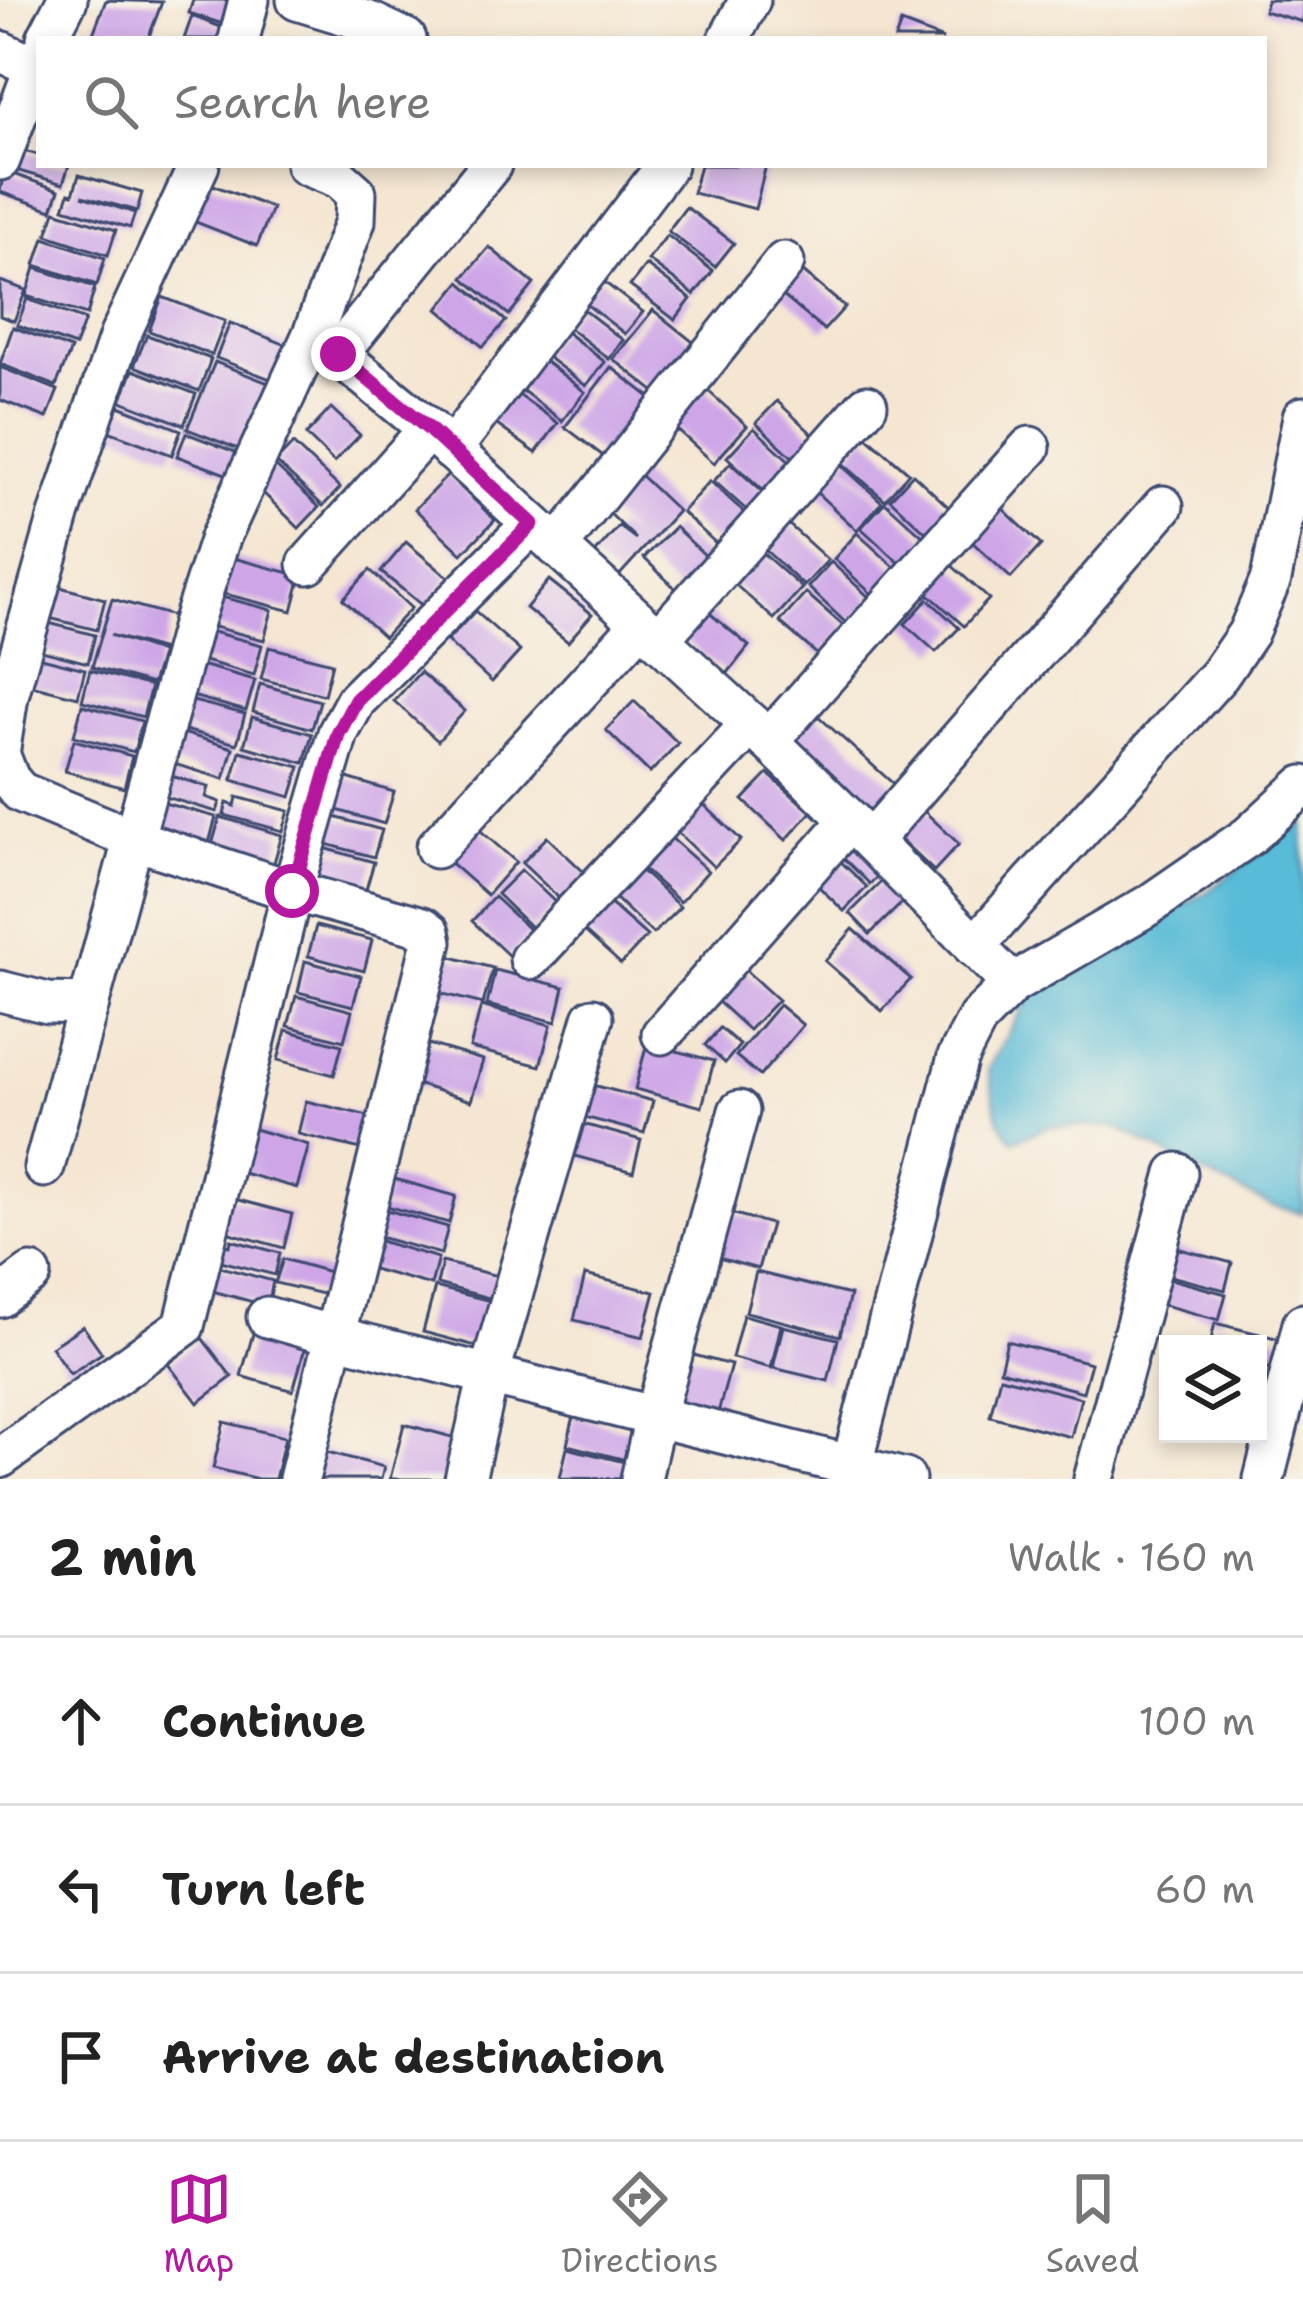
<!DOCTYPE html>
<html lang="en">
<head>
<meta charset="utf-8">
<style>
	:root { --surface:#fff; --page:#f6f6f6; --text:#222; --muted:#767676; --line:#e0e0e0; --accent:#b5179e }
	body { margin:0; font-family:"Shantell Sans",sans-serif; background:var(--page); color:var(--text) }
	.controls { position:absolute; right:36px; bottom:36px; display:grid; overflow:hidden; border-radius:0px; box-shadow:0 6px 18px #0003 }
	.controls button { width:108px; height:108px; display:grid; place-items:center; padding:0; border:0; border-bottom:3px solid var(--line); background:var(--surface); color:var(--text); font:60px sans-serif }
	.stop { position:absolute; width:36px; height:36px; margin:-27px; border:9px solid #b5179e; border-radius:50%; background:#fff }
	.stop.end { background:#b5179e; border-color:#fff; box-shadow:0 3px 12px #0008 }
	.list { margin:0; padding:0; list-style:none }
	h2 { display:flex; justify-content:space-between; align-items:center; height:156px; margin:0; padding:0 48px; font-size:51px }
	h2 small { font-size:39px; font-weight:400; color:var(--muted) }
	.list li { display:grid; grid-template-columns:78px 1fr auto; gap:36px; align-items:center; box-sizing:border-box; height:168px; padding:0 48px; border-top:3px solid var(--line) }
	.list b { display:block; font-size:45px; white-space:nowrap }
	.list em { font-size:39px; font-style:normal; color:var(--muted) }
	.icon { flex:none; width:66px; height:66px; fill:none; stroke:currentColor; stroke-width:2; stroke-linecap:round; stroke-linejoin:round }
	.map { position:relative; flex:none; width:1303px; height:1479px; overflow:hidden }
	.search { position:absolute; background:var(--surface); box-shadow:0 6px 18px #0003; left:36px; right:36px; top:36px; height:132px; display:flex; align-items:center; gap:30px; box-sizing:border-box; padding:0 42px; border-radius:0px; color:var(--muted); font-size:45px }
	.sheet { height:660px; background:var(--surface) }
	nav { display:flex; justify-content:space-around; align-items:center; box-sizing:border-box; height:168px; border-top:3px solid var(--line); background:var(--surface); font-size:33px; color:var(--muted) }
	nav a { display:grid; justify-items:center; gap:6px }
	nav .on { color:var(--accent) }
	.map>svg:first-child { display:block }
	.water { fill:#58bbd7; stroke:#3a759a; stroke-width:3 }
	.building { fill:#cea6e8 }
	.lines { fill:none; stroke-linecap:round; stroke-linejoin:round }
	.minor-casing { stroke:#3c4a6f; stroke-width:45 }
	.minor { stroke:#fff; stroke-width:39 }
	.route { stroke:#b5179e; stroke-width:15 }
</style>
</head>
<body>
<div class="map">
<svg width="1303" height="1479" viewBox="0 0 1303 1479">
	<rect width="100%" height="100%" fill="#f7f3e8"/>
	<filter id="ink" filterUnits="userSpaceOnUse"><feTurbulence type="fractalNoise" baseFrequency=".00833" numOctaves="2"/><feDisplacementMap in="SourceGraphic" scale="24" xChannelSelector="R" yChannelSelector="G"/><feConvolveMatrix kernelMatrix="1 2 1 2 8 2 1 2 1" color-interpolation-filters="sRGB"/></filter>
	<filter id="wash" filterUnits="userSpaceOnUse"><feTurbulence type="fractalNoise" baseFrequency=".004" numOctaves="4" result="noise"/><feDisplacementMap in="SourceGraphic" scale="48" xChannelSelector="R" yChannelSelector="G"/><feGaussianBlur stdDeviation="2.7" result="paint"/><feColorMatrix in="noise" values="0 0 0 0 0 0 0 0 0 0 0 0 0 0 0 0 0 1.4 0 .05"/><feComposite in="paint" operator="in"/></filter>
	<g filter="url(#wash)">
		<rect width="100%" height="100%" fill="#f5e6d2"/>
		<path class="water" d="M1303,821v392l-31,-7 -80,-38 -76,-41 -66,-1 -37,15 -15,-22 -10,-50 52,-92 167,-85z"/>
		<g id="blocks">
			<g class="building">
				<path d="M106,0l56,2 -14,37h-57z"/>
				<path d="M193,0h39l-3,26 -40,-13z"/>
				<path d="M1267,0h36v22l-39,-11z"/>
				<path d="M192,16l37,14 -4,9h-41z"/>
				<path d="M901,23l42,16h-48z"/>
				<path d="M8,147l31,8v10h30l-6,19 -61,-18z"/>
				<path d="M700,165h66l-11,44 -62,-16z"/>
				<path d="M4,171l55,19 -7,20 -52,-18z"/>
				<path d="M79,175l63,18 -5,18 -55,-15 53,17 -5,15 -66,-20 5,-15 4,1z"/>
				<path d="M208,183l64,25 -15,38 -64,-25z"/>
				<path d="M686,207l48,36 -19,24 -47,-36z"/>
				<path d="M55,211l61,19 -8,25 -61,-20z"/>
				<path d="M667,235l46,36 -19,24 -46,-35z"/>
				<path d="M44,238l61,20 -8,27 -62,-20z"/>
				<path d="M489,247l45,37 -25,31 -46,-37z"/>
				<path d="M646,265l45,34 -16,21 -45,-34z"/>
				<path d="M35,268l60,19 -8,28 -61,-19z"/>
				<path d="M802,271l43,36 -21,23 -42,-35z"/>
				<path d="M599,278l44,34 -18,22 -44,-34z"/>
				<path d="M0,281l26,9 -12,31 -14,-5z"/>
				<path d="M460,282l46,39 -23,26 -45,-38z"/>
				<path d="M162,297l63,24 -13,34 -63,-24z"/>
				<path d="M27,299l58,21 -10,26 -58,-21z"/>
				<path d="M579,306l44,34 -14,19 -45,-35z"/>
				<path d="M653,310l45,36 -39,49 -46,-36z"/>
				<path d="M230,323l62,24 -14,35 -62,-24z"/>
				<path d="M13,327l58,22 -15,37 -56,-22z"/>
				<path d="M561,328l44,34 -19,24 -44,-33z"/>
				<path d="M147,335l64,24 -12,32 -65,-25z"/>
				<path d="M537,355l48,37 -23,29 -48,-37z"/>
				<path d="M215,362l61,24 -25,68 -64,-25z"/>
				<path d="M0,367l58,23 -11,28 -47,-18z"/>
				<path d="M611,367l43,33 -47,59 -42,-32z"/>
				<path d="M133,370l63,24 -12,31 -63,-24z"/>
				<path d="M706,389l41,37 -33,37 -42,-38z"/>
				<path d="M512,390l46,33 -22,30 -46,-33z"/>
				<path d="M777,401l44,41 -21,22 -44,-41z"/>
				<path d="M119,406l62,24 -9,25 -64,-24z"/>
				<path d="M331,408l29,27 -26,27 -28,-27z"/>
				<path d="M754,428l41,38 -27,29 -41,-38z"/>
				<path d="M186,433l62,24 -9,22 -62,-23z"/>
				<path d="M866,436l43,37 -24,27 -43,-37z"/>
				<path d="M293,444l47,44 -17,18 -47,-44z"/>
				<path d="M272,463l47,44 -20,21 -46,-45z"/>
				<path d="M730,463l37,33 -16,18 -37,-33z"/>
				<path d="M840,464l42,38 -25,28 -42,-39z"/>
				<path d="M636,471l42,40 -62,68 -25,-21 28,-32 17,13 -34,-33z"/>
				<path d="M913,474l42,39 -23,25 -42,-39z"/>
				<path d="M448,475l47,45 -33,34 -47,-45z"/>
				<path d="M710,481l38,35 -29,30 -37,-34z"/>
				<path d="M885,502l43,39 -24,26 -43,-39z"/>
				<path d="M1000,506l41,39 -30,33 -42,-39z"/>
				<path d="M786,522l42,38 -24,26 -42,-39z"/>
				<path d="M675,527l34,32 -31,32 -34,-33z"/>
				<path d="M857,533l42,38 -24,26 -41,-38z"/>
				<path d="M406,542l43,36 -25,29 -43,-35z"/>
				<path d="M758,549l44,39 -28,31 -44,-39z"/>
				<path d="M222,555l79,21 -9,35 -79,-20z"/>
				<path d="M831,562l41,38 -24,25 -40,-38z"/>
				<path d="M948,562l41,37 -25,27 -41,-37z"/>
				<path d="M370,570l41,38 -27,29 -41,-38z"/>
				<path d="M549,580l43,34 -24,28 -42,-34z"/>
				<path d="M45,583l60,16 -8,31 -60,-15z"/>
				<path d="M806,593l40,35 -26,29 -40,-35z"/>
				<path d="M214,595l58,15 -8,30 -58,-15z"/>
				<path d="M112,599l61,17 -9,34 -54,-15 52,17 -10,32 -60,-17z"/>
				<path d="M928,599l31,29 -23,24 -31,-28z"/>
				<path d="M475,611l45,40 -28,31 -45,-41z"/>
				<path d="M707,611l42,35 -22,28 -43,-35z"/>
				<path d="M37,620l58,15 -7,28 -58,-15z"/>
				<path d="M205,630l57,15 -8,30 -57,-16z"/>
				<path d="M269,647l63,16 -8,32 -63,-16z"/>
				<path d="M26,654l59,15 -7,28 -59,-15z"/>
				<path d="M197,664l58,16 -9,31 -58,-16z"/>
				<path d="M90,670l61,16 -8,31 -61,-16z"/>
				<path d="M420,672l45,39 -27,30 -44,-40z"/>
				<path d="M260,684l60,17 -8,28 -59,-17z"/>
				<path d="M185,699l60,15 -8,30 -60,-16z"/>
				<path d="M634,701l44,42 -28,30 -44,-43z"/>
				<path d="M82,705l60,16 -8,31 -60,-16z"/>
				<path d="M808,707l91,82 -29,32 -91,-83z"/>
				<path d="M252,717l60,17 -8,29 -60,-17z"/>
				<path d="M176,731l57,17 -9,31 -57,-17z"/>
				<path d="M74,740l58,16 -8,32 -59,-17z"/>
				<path d="M240,751l60,16 -9,30 -59,-17z"/>
				<path d="M768,774l43,38 -25,28 -43,-40z"/>
				<path d="M168,775l41,12 -3,10 14,5 -3,10 -55,-16z"/>
				<path d="M337,775l57,17 -10,32 -57,-17z"/>
				<path d="M237,797l52,14 -6,20 -59,-16 3,-12 8,3z"/>
				<path d="M699,800l42,40 -27,27 -41,-39z"/>
				<path d="M164,803l52,14 -8,30 -52,-14z"/>
				<path d="M923,810l36,34 -25,27 -37,-35z"/>
				<path d="M327,815l55,15 -8,27 -55,-15z"/>
				<path d="M220,817l62,18 -9,31 -62,-18z"/>
				<path d="M473,824l43,38 -29,33 -43,-38z"/>
				<path d="M669,836l39,35 -28,31 -39,-35z"/>
				<path d="M547,837l40,38 -25,26 -40,-38z"/>
				<path d="M852,839l32,31 -14,14 -32,-31z"/>
				<path d="M317,846l57,16 -9,31 -57,-16z"/>
				<path d="M835,856l32,31 -23,24 -32,-31z"/>
				<path d="M635,865l45,42 -27,27 -44,-42z"/>
				<path d="M521,870l36,34 -24,25 -36,-35z"/>
				<path d="M887,876l21,21 -38,37 -20,-21z"/>
				<path d="M494,897l38,35 -23,24 -37,-35z"/>
				<path d="M606,900l41,36 -26,28 -40,-36z"/>
				<path d="M316,926l56,14 -8,31 -56,-15z"/>
				<path d="M853,929l58,50 -29,32 -57,-50z"/>
				<path d="M433,952l60,16 -10,36 -60,-15z"/>
				<path d="M305,961l56,15 -8,30 -55,-14z"/>
				<path d="M742,967l36,33 -29,30 -35,-32z"/>
				<path d="M495,970l69,17 -8,35 -69,-17z"/>
				<path d="M296,996l56,15 -8,30 -56,-15z"/>
				<path d="M779,1005l24,20 -43,51 -24,-20z"/>
				<path d="M481,1006l70,19 -11,41 -70,-18z"/>
				<path d="M720,1028l20,17 -15,18 -20,-18z"/>
				<path d="M286,1030l56,15 -8,30 -56,-15z"/>
				<path d="M425,1043l58,17 -12,41 -58,-18z"/>
				<path d="M647,1043l67,18 -12,46 -67,-18z"/>
				<path d="M593,1085l60,16 -9,32 -60,-16z"/>
				<path d="M306,1101l71,17 -8,33 -71,-17z"/>
				<path d="M579,1123l62,17 -8,32 -62,-17z"/>
				<path d="M251,1128l58,17 -12,43 -58,-16z"/>
				<path d="M391,1178l65,18 -7,27 -66,-18z"/>
				<path d="M227,1197l65,17 -8,34 -65,-18z"/>
				<path d="M713,1208l58,16 -13,45 -57,-16z"/>
				<path d="M383,1209l65,18 -7,27 -66,-18z"/>
				<path d="M373,1239l65,19 -7,27 -66,-18z"/>
				<path d="M231,1240l49,13 -5,22 -58,-15 4,-16 9,2z"/>
				<path d="M1169,1246l63,17 -7,27 -63,-16z"/>
				<path d="M283,1259l54,15 -6,22 -56,-13z"/>
				<path d="M442,1262l64,16 -6,23 -63,-17z"/>
				<path d="M217,1266l56,15 -5,25 -63,-17z"/>
				<path d="M756,1272l94,23 -10,41 -94,-24z"/>
				<path d="M585,1275l70,17 -12,45 -69,-17z"/>
				<path d="M1163,1277l63,17 -7,26 -63,-17z"/>
				<path d="M435,1287l64,16 -12,46 -64,-17z"/>
				<path d="M743,1315l38,10 -10,43 -39,-10z"/>
				<path d="M1215,1323l69,17 -8,30 -18,-4v-22h-48z"/>
				<path d="M83,1326l19,27 -32,21 -19,-27z"/>
				<path d="M783,1326l55,13 -10,42 -55,-13z"/>
				<path d="M254,1330l52,14 -13,47 -52,-15z"/>
				<path d="M202,1338l30,39 -34,26 -30,-39z"/>
				<path d="M1007,1341l84,22 -8,29 -83,-22z"/>
				<path d="M679,1351l52,14 -13,48 -52,-14z"/>
				<path d="M1000,1377l81,21 -10,39 -81,-21z"/>
				<path d="M574,1416l63,16 -7,29 -63,-16z"/>
				<path d="M224,1422l61,15 -10,42h-17l-45,-11z"/>
				<path d="M404,1424l63,17 -11,38h-66z"/>
				<path d="M567,1448l62,15 -4,16 -65,-1z"/>
				<path d="M320,1450l64,17 -3,12h-68z"/>
			</g>
		</g>
	</g>
	<g filter="url(#ink)">
		<use href="#blocks" fill-opacity="0" stroke="#3c4a6f" stroke-width="3"/>
		<g class="lines">
			<g class="minor-casing">
				<g id="minor">
					<path d="M297,0l75,23 34,16"/>
					<path d="M47,39l20,-39"/>
					<path d="M239,39l10,-39"/>
					<path d="M729,39l21,-39"/>
					<path d="M0,51l39,18"/>
					<path d="M0,160l39,-104"/>
					<path d="M306,165l33,13 17,15 -1,28 -42,113 116,95 322,295 99,96 162,164"/>
					<path d="M338,354l153,-189"/>
					<path d="M451,450l216,-285"/>
					<path d="M557,547l227,-285"/>
					<path d="M308,564l121,-135"/>
					<path d="M659,639l208,-234"/>
					<path d="M768,741l262,-294"/>
					<path d="M0,748l8,-52 52,-184 60,-177 79,-170"/>
					<path d="M0,756l9,23 11,13 113,47 159,52 -108,435 -184,132"/>
					<path d="M871,841l292,-335"/>
					<path d="M436,848l205,-224"/>
					<path d="M974,947l245,-272 29,-42 23,-54 32,-162"/>
					<path d="M530,959l221,-235"/>
					<path d="M0,991l48,12 41,1"/>
					<path d="M662,1034l188,-214"/>
					<path d="M44,1167l150,-549 26,-80 93,-204"/>
					<path d="M0,1297l31,-23"/>
					<path d="M267,1317l66,19 572,143"/>
					<path d="M299,1479l133,-537 -2,-10 -7,-5 -131,-36 46,-158 18,-33 176,-176"/>
					<path d="M465,1479l24,-104 104,-357"/>
					<path d="M641,1479l14,-62 84,-306"/>
					<path d="M848,1479l110,-422 20,-39 34,-34 137,-79 100,-69 54,-50"/>
					<path d="M1094,1479l83,-306"/>
					<path d="M1264,1479l39,-155"/>
				</g>
			</g>
			<use href="#minor" class="minor"/>
		</g>
	</g>
	<g class="lines" filter="url(#ink)">
		<path class="route" d="M292,891l46,-157 18,-34 176,-176 -103,-95 -91,-75"/>
	</g>
</svg>
<div class="controls">
<button><svg class="icon" aria-label="layers" viewBox="0 0 24 24"><path d="M12 4l9 5-9 5-9-5zM3 14l9 5 9-5"/></svg></button>
</div>
<div class="stop" style="left:292px;top:891px"></div>
<div class="stop end" style="left:338px;top:354px"></div>
<div class="search"><svg class="icon" aria-label="search" viewBox="0 0 24 24"><circle cx="10" cy="10" r="6"/><path d="M15 15l6 6"/></svg>Search here</div>
</div>
<section class="sheet">
<h2>2 min<small>Walk · 160 m</small></h2>
<ul class="list">
<li><svg class="icon" aria-label="ahead" viewBox="0 0 24 24"><path d="M12 20V5M6 11l6-6 6 6"/></svg><div><b>Continue</b></div><em>100 m</em></li>
<li><svg class="icon" aria-label="left" viewBox="0 0 24 24"><path d="M17 20v-9H6M10 6l-5 5 5 5"/></svg><div><b>Turn left</b></div><em>60 m</em></li>
<li><svg class="icon" aria-label="arrive" viewBox="0 0 24 24"><path d="M6 21V4h12l-3 4 3 4H6"/></svg><div><b>Arrive at destination</b></div></li>
</ul>
</section>
<nav>
<a class="on"><svg class="icon" aria-label="map" viewBox="0 0 24 24"><path d="M3 6l6-2 6 2 6-2v14l-6 2-6-2-6 2zM9 4v14M15 6v14"/></svg>Map</a>
<a><svg class="icon" aria-label="directions" viewBox="0 0 24 24"><path d="M12 3l9 9-9 9-9-9zM9 14v-3h6M13 9l2 2-2 2"/></svg>Directions</a>
<a><svg class="icon" aria-label="saved" viewBox="0 0 24 24"><path d="M7 4h10v16l-5-4-5 4z"/></svg>Saved</a>
</nav>
</body>
</html>
